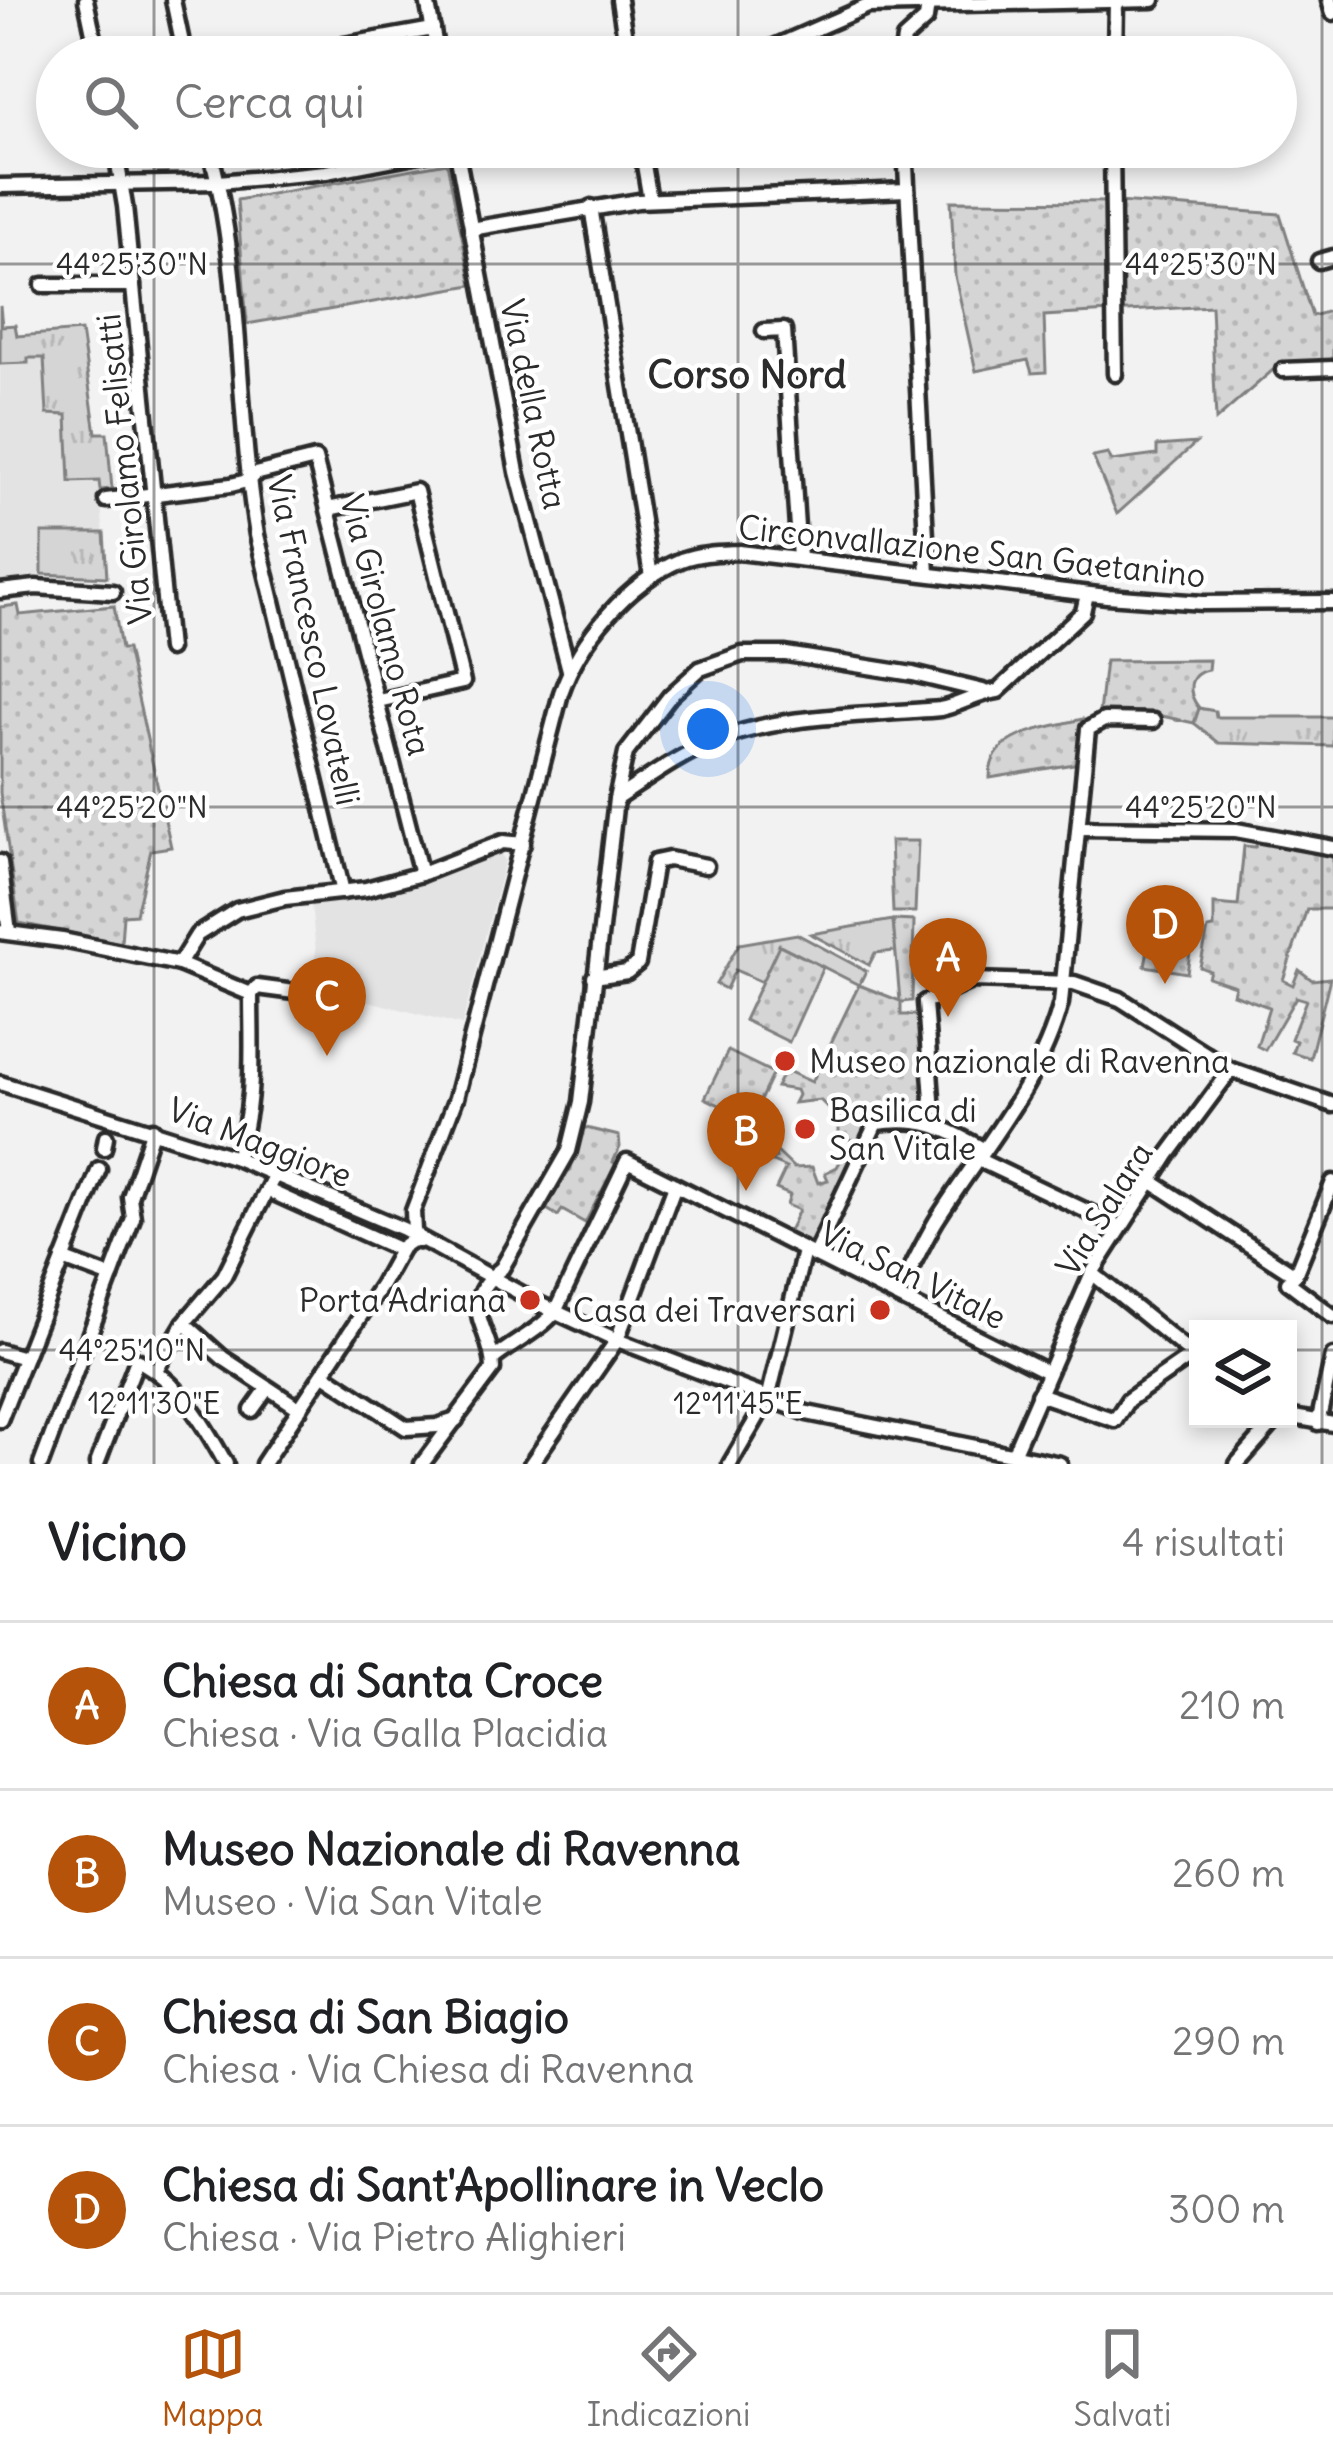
<!DOCTYPE html>
<html lang="it">
<head>
<meta charset="utf-8">
<style>
	:root { --surface:#fff; --page:#f6f6f6; --text:#202124; --muted:#757577; --line:#e0e0e0; --accent:#b45309 }
	body { margin:0; font-family:Delius,sans-serif; background:var(--page); color:var(--text) }
	.controls { position:absolute; right:36px; bottom:36px; display:grid; overflow:hidden; border-radius:0px; box-shadow:0 6px 18px #0003 }
	.controls button { width:108px; height:108px; display:grid; place-items:center; padding:0; border:0; border-bottom:3px solid var(--line); background:var(--surface); color:var(--text); font:60px sans-serif }
	.you { position:absolute; left:708px; top:729px; width:42px; height:42px; margin:-30px; border:9px solid #fff; border-radius:50%; background:#1a73e8; box-shadow:0 0 0 18px #1a73e833 }
	.badge { display:grid; place-items:center; width:78px; height:78px; border-radius:50%; background:var(--accent); color:#fff; font-size:39px; font-weight:700 }
	.pin { position:absolute; translate:-50% -99px; filter:drop-shadow(0 3px 6px #0008) }
	.pin::after { content:''; position:absolute; top:63px; width:42px; height:36px; background:inherit; clip-path:polygon(0 0,100% 0,50% 100%) }
	.list { margin:0; padding:0; list-style:none }
	h2 { display:flex; justify-content:space-between; align-items:center; height:156px; margin:0; padding:0 48px; font-size:51px }
	h2 small { font-size:39px; font-weight:400; color:var(--muted) }
	.list li { display:grid; grid-template-columns:78px 1fr auto; gap:36px; align-items:center; box-sizing:border-box; height:168px; padding:0 48px; border-top:3px solid var(--line) }
	.list b { display:block; font-size:45px; white-space:nowrap }
	.list p { margin:0; font-size:39px; white-space:nowrap; color:var(--muted) }
	.list em { font-size:39px; font-style:normal; color:var(--muted) }
	.icon { flex:none; width:66px; height:66px; fill:none; stroke:currentColor; stroke-width:2; stroke-linecap:round; stroke-linejoin:round }
	.map { position:relative; flex:none; width:1333px; height:1464px; overflow:hidden }
	.search { position:absolute; background:var(--surface); box-shadow:0 6px 18px #0003; left:36px; right:36px; top:36px; height:132px; display:flex; align-items:center; gap:30px; box-sizing:border-box; padding:0 42px; border-radius:66px; color:var(--muted); font-size:45px }
	.sheet { height:828px; background:var(--surface) }
	nav { display:flex; justify-content:space-around; align-items:center; box-sizing:border-box; height:168px; border-top:3px solid var(--line); background:var(--surface); font-size:33px; color:var(--muted) }
	nav a { display:grid; justify-items:center; gap:6px }
	nav .on { color:var(--accent) }
	.map>svg:first-child { display:block }
	.built { fill:#e3e3e3 }
	.grass { fill:url(#grass-tufts); stroke:#808080; stroke-width:3 }
	.park { fill:url(#park-dots); stroke:#808080; stroke-width:3 }
	.lines { fill:none; stroke-linecap:round; stroke-linejoin:round }
	.minor-casing { stroke:#2b2b2b; stroke-width:21 }
	.minor { stroke:#fff; stroke-width:12 }
	.ticks { fill:none; stroke:#2b2b2b; stroke-width:3; stroke-opacity:0.45 }
	.poi-dot { fill:#c8321e; stroke:#fff; stroke-width:4.5 }
	.labels { text-anchor:middle; dominant-baseline:central; stroke-width:9; stroke-linejoin:round; paint-order:stroke }
	.street-label { font-size:33px; fill:#2b2b2b; stroke:#fff }
	.poi-label { font-size:33px; fill:#2b2b2b; stroke:#fff; text-anchor:start }
	.quarter-label { font-size:39px; font-weight:bold; fill:#2b2b2b; stroke:#fff }
	.ticks-label { font-size:30px; text-anchor:middle; fill:#2b2b2b; stroke:#fff; stroke-width:9; stroke-linejoin:round; paint-order:stroke }
</style>
</head>
<body>
<div class="map">
<svg width="1333" height="1464" viewBox="0 0 1333 1464">
	<defs>
		<pattern id="grass-tufts" width="24" height="20" patternUnits="userSpaceOnUse" patternTransform="scale(3)"><rect width="24" height="20" fill="#d5d5d5"/><path d="M3 7l-1-3M5 7V3M7 7l1-3M15 17l-1-3M17 17v-4M19 17l1-3" fill="none" stroke="#b7b7b7"/></pattern>
		<pattern id="park-dots" width="8" height="8" patternUnits="userSpaceOnUse" patternTransform="scale(3)"><rect width="8" height="8" fill="#d5d5d5"/><path d="M2 2h.1M6 6h.1" fill="none" stroke="#b7b7b7" stroke-width="1.8" stroke-linecap="round"/></pattern>
	</defs>
	<rect width="100%" height="100%" fill="#f2f2f2"/>
	<filter id="ink" filterUnits="userSpaceOnUse"><feTurbulence type="fractalNoise" baseFrequency=".00833" numOctaves="2"/><feDisplacementMap in="SourceGraphic" scale="24" xChannelSelector="R" yChannelSelector="G"/><feConvolveMatrix kernelMatrix="1 2 1 2 8 2 1 2 1" color-interpolation-filters="sRGB"/></filter>
	<g filter="url(#ink)">
		<g class="built">
			<path d="M0,306l2,20 13,-1 2,11 64,-5 15,102h11l5,56 -12,2 7,86h-54l-1,-4 -52,8z"/>
			<path d="M500,853l5,7 -4,16 -39,149 -152,-39 6,-35 -5,-46 50,-4 33,-8z"/>
		</g>
		<g class="grass">
			<path d="M0,306l2,20 13,-1 2,11 64,-5 15,102h11l5,56 -12,1 -1,-9 -29,1 -3,-67 -20,-1 -3,-56h-16v5l-28,1z"/>
			<path d="M42,533h62l3,44 -65,-3z"/>
			<path d="M1199,708l16,3 1,6h117v29l-114,-3 -25,-20z"/>
			<path d="M893,920l3,31 -21,2 -6,12 -58,-31z"/>
			<path d="M797,934l69,37 -7,14 -79,-40 -18,37 -27,-12 -9,19 -10,-5 23,-40z"/>
		</g>
		<g class="park">
			<path d="M447,163l25,122 -225,39 -10,-124z"/>
			<path d="M951,201l167,1 162,12 32,102 21,-6v49l-13,5 -38,-2 -66,58 -5,-114 -167,10 2,56 -14,1 -4,-13 -52,11 -21,-95z"/>
			<path d="M1196,443l-79,71 -24,-57 15,-3 4,7 45,-6v-9z"/>
			<path d="M18,605l2,10 94,-9 7,43h6l44,198 -20,3 -15,64 -13,1 -2,28 -102,-20 -19,-130v-186z"/>
			<path d="M1209,660l-1,10c-21,4 -21,23 -9,38l-5,15 -51,-11 -44,1 6,-52z"/>
			<path d="M1082,719l-2,44 -90,15c-1,-46 56,-49 92,-59z"/>
			<path d="M1261,838l72,14v57h-26l-24,71 10,5 6,-15 13,10 18,-2 -20,80 -18,-6 4,-11 -5,-2 15,-39 -10,-3 -31,53 -8,-4 12,-39 -36,-13 2,-8 -27,-9 2,-6 -10,-4 8,-38 6,-1v-24l24,2 6,-60 11,1z"/>
			<path d="M890,841h28l-3,71h-22z"/>
			<path d="M893,920l21,1 -2,80 -11,1v13h20l3,86 -14,9 -33,-1 -65,139 -25,-13 12,-25 -12,-5 3,-10 -14,-6 10,-21 -16,-7 6,-3 -1,-8 19,18 18,-1 6,16 10,-3 -3,-7 12,-6 9,-16h8l2,-10 -17,-4v-18l-19,-19 -26,3 4,-8 -2,-5 -20,-3 9,-17 27,12 47,-97 41,16z"/>
			<path d="M1152,926l41,6 -6,41 -42,-7z"/>
			<path d="M779,945l44,22 -34,75 -45,-22z"/>
			<path d="M728,1051l45,22 -22,47 -46,-22z"/>
			<path d="M582,1127l37,9 1,11 -7,15 3,2 -31,59 -23,-13 -4,6 -13,-8 26,-40z"/>
		</g>
		<g class="lines">
			<g class="minor-casing">
				<g id="minor">
					<path d="M86,0l12,57"/>
					<path d="M173,0l12,57"/>
					<path d="M427,0l11,57"/>
					<path d="M619,0l9,57"/>
					<path d="M1329,0l4,13"/>
					<path d="M277,57l156,-28"/>
					<path d="M751,57l117,-51 285,-6"/>
					<path d="M901,57l3,-18 22,-20 2,-15"/>
					<path d="M1115,57l1,-56"/>
					<path d="M115,147l10,59 44,443"/>
					<path d="M209,147c35,126 26,260 48,388l86,357"/>
					<path d="M456,147l61,325 52,198"/>
					<path d="M641,147l9,53"/>
					<path d="M905,147l23,427"/>
					<path d="M1112,147l3,227"/>
					<path d="M0,186l219,-4 107,-10 131,-25"/>
					<path d="M591,207l60,369"/>
					<path d="M471,229l167,-28 269,-11"/>
					<path d="M1319,261l14,-4"/>
					<path d="M43,285h90"/>
					<path d="M764,331l20,-1 15,228"/>
					<path d="M1283,370l50,-2"/>
					<path d="M106,500l125,-15 16,-4 8,-7 60,-15 106,415"/>
					<path d="M328,509l88,-18 47,191 -85,19"/>
					<path d="M0,591l36,-4 77,5"/>
					<path d="M616,799c31,-20 62,-43 96,-57 71,-29 152,-26 228,-33 21,-4 37,-16 58,-18l85,-79 4,-18"/>
					<path d="M1079,828l157,2 97,18"/>
					<path d="M0,862l9,70"/>
					<path d="M0,932l62,8 117,24 72,30"/>
					<path d="M179,964l18,-29 40,-25 48,-12 81,-9 55,-15 82,-32 20,2"/>
					<path d="M594,977l33,-5 11,-9 17,-101 14,-3 37,7"/>
					<path d="M251,994l6,-7 45,6"/>
					<path d="M0,1083l236,75 167,71 119,65"/>
					<path d="M924,1121l8,-22 -7,-97 48,-22 101,3 46,16 111,71 102,35"/>
					<path d="M104,1148l2,-11"/>
					<path d="M236,1158c20,-52 15,-109 15,-164"/>
					<path d="M977,1159l143,68"/>
					<path d="M1151,1181l144,94 -7,7 45,34"/>
					<path d="M267,1190l133,60"/>
					<path d="M419,1241l-5,-10 -1,-20 43,-113 105,-405c19,-54 66,-110 120,-133 19,-7 38,-7 58,-8l368,44 96,7 130,-1"/>
					<path d="M814,1256l62,-133c48,-6 66,3 107,26"/>
					<path d="M63,1259l48,18"/>
					<path d="M1092,1273l105,85"/>
					<path d="M1295,1275l38,-93"/>
					<path d="M897,1296c13,-25 25,-51 39,-75 44,-70 104,-136 125,-218l27,-274 16,-9 49,1"/>
					<path d="M539,1304l78,36 190,73 253,51"/>
					<path d="M184,1323l39,35 77,51"/>
					<path d="M0,1351l24,7"/>
					<path d="M493,1359c20,-16 47,-29 62,-47l72,-151 420,211"/>
					<path d="M156,1370l28,-47 40,-47 51,-102"/>
					<path d="M324,1374l82,54 31,-2 19,-6"/>
					<path d="M1038,1394l77,26 13,-20 65,-45"/>
					<path d="M252,1410l15,-21"/>
					<path d="M1288,1416l45,8"/>
					<path d="M0,1420l99,-251"/>
					<path d="M1318,1423l15,-67"/>
					<path d="M1014,1452l78,-179 76,-118 63,-85"/>
					<path d="M41,1464l92,-246 -3,-21 23,-68"/>
					<path d="M97,1464l40,-104c42,21 67,64 89,104"/>
					<path d="M263,1464l118,-179 21,-38 10,-7 7,1"/>
					<path d="M422,1464l71,-95c0,-41 -39,-64 9,-101l67,-117 12,-49 35,-303 10,-46 44,-57 30,-27 42,-15h44l127,20 70,17"/>
					<path d="M531,1464l86,-124 58,-155"/>
					<path d="M730,1464l38,-65 36,-148"/>
					<path d="M1237,1464l40,-45"/>
				</g>
			</g>
			<use href="#minor" class="minor"/>
		</g>
	</g>
	<path class="ticks" d="M154,0v57M738,0v57M1322,0v1464M154,147v1317M738,147v1317M0,264h1333M0,807h1333M0,1350h1198M1288,1350h45"/>
	<g class="poi-dot">
		<circle cx="785" cy="1061" r="12"/>
		<circle cx="805" cy="1129" r="12"/>
		<circle cx="530" cy="1300" r="12"/>
		<circle cx="880" cy="1310" r="12"/>
	</g>
	<g class="labels">
		<g class="street-label">
			<text transform="translate(534 404) rotate(78)">Via della Rotta</text>
			<text transform="translate(124 469) rotate(-96)">Via Girolamo Felisatti</text>
			<text transform="translate(972 551) rotate(6)">Circonvallazione San Gaetanino</text>
			<text transform="translate(386 625) rotate(75)">Via Girolamo Rota</text>
			<text transform="translate(314 640) rotate(78)">Via Francesco Lovatelli</text>
			<text transform="translate(260 1142) rotate(21)">Via Maggiore</text>
			<text transform="translate(1104 1209) rotate(-58)">Via Salara</text>
			<text transform="translate(913 1275) rotate(26)">Via San Vitale</text>
		</g>
		<g class="poi-label">
			<text x="809" y="1061">Museo nazionale di Ravenna</text>
			<text x="829" y="1110">Basilica di<tspan x="829" dy="38">San Vitale</tspan></text>
			<text x="506" y="1300" text-anchor="end">Porta Adriana</text>
			<text x="856" y="1310" text-anchor="end">Casa dei Traversari</text>
		</g>
		<g class="quarter-label">
			<text x="747" y="374">Corso Nord</text>
		</g>
	</g>
	<g class="ticks-label">
		<text x="132" y="275">44°25'30"N</text>
		<text x="1201" y="275">44°25'30"N</text>
		<text x="132" y="818">44°25'20"N</text>
		<text x="1201" y="818">44°25'20"N</text>
		<text x="132" y="1361">44°25'10"N</text>
		<text x="154" y="1414">12°11'30"E</text>
		<text x="738" y="1414">12°11'45"E</text>
	</g>
</svg>
<div class="controls">
<button><svg class="icon" aria-label="layers" viewBox="0 0 24 24"><path d="M12 4l9 5-9 5-9-5zM3 14l9 5 9-5"/></svg></button>
</div>
<div class="you"></div>
<div class="pin badge" style="left:948px;top:1017px">A</div>
<div class="pin badge" style="left:746px;top:1191px">B</div>
<div class="pin badge" style="left:327px;top:1056px">C</div>
<div class="pin badge" style="left:1165px;top:984px">D</div>
<div class="search"><svg class="icon" aria-label="search" viewBox="0 0 24 24"><circle cx="10" cy="10" r="6"/><path d="M15 15l6 6"/></svg>Cerca qui</div>
</div>
<section class="sheet">
<h2>Vicino<small>4 risultati</small></h2>
<ul class="list">
<li><span class="badge">A</span><div><b>Chiesa di Santa Croce</b><p>Chiesa · Via Galla Placidia</p></div><em>210 m</em></li>
<li><span class="badge">B</span><div><b>Museo Nazionale di Ravenna</b><p>Museo · Via San Vitale</p></div><em>260 m</em></li>
<li><span class="badge">C</span><div><b>Chiesa di San Biagio</b><p>Chiesa · Via Chiesa di Ravenna</p></div><em>290 m</em></li>
<li><span class="badge">D</span><div><b>Chiesa di Sant'Apollinare in Veclo</b><p>Chiesa · Via Pietro Alighieri</p></div><em>300 m</em></li>
</ul>
</section>
<nav>
<a class="on"><svg class="icon" aria-label="map" viewBox="0 0 24 24"><path d="M3 6l6-2 6 2 6-2v14l-6 2-6-2-6 2zM9 4v14M15 6v14"/></svg>Mappa</a>
<a><svg class="icon" aria-label="directions" viewBox="0 0 24 24"><path d="M12 3l9 9-9 9-9-9zM9 14v-3h6M13 9l2 2-2 2"/></svg>Indicazioni</a>
<a><svg class="icon" aria-label="saved" viewBox="0 0 24 24"><path d="M7 4h10v16l-5-4-5 4z"/></svg>Salvati</a>
</nav>
</body>
</html>
